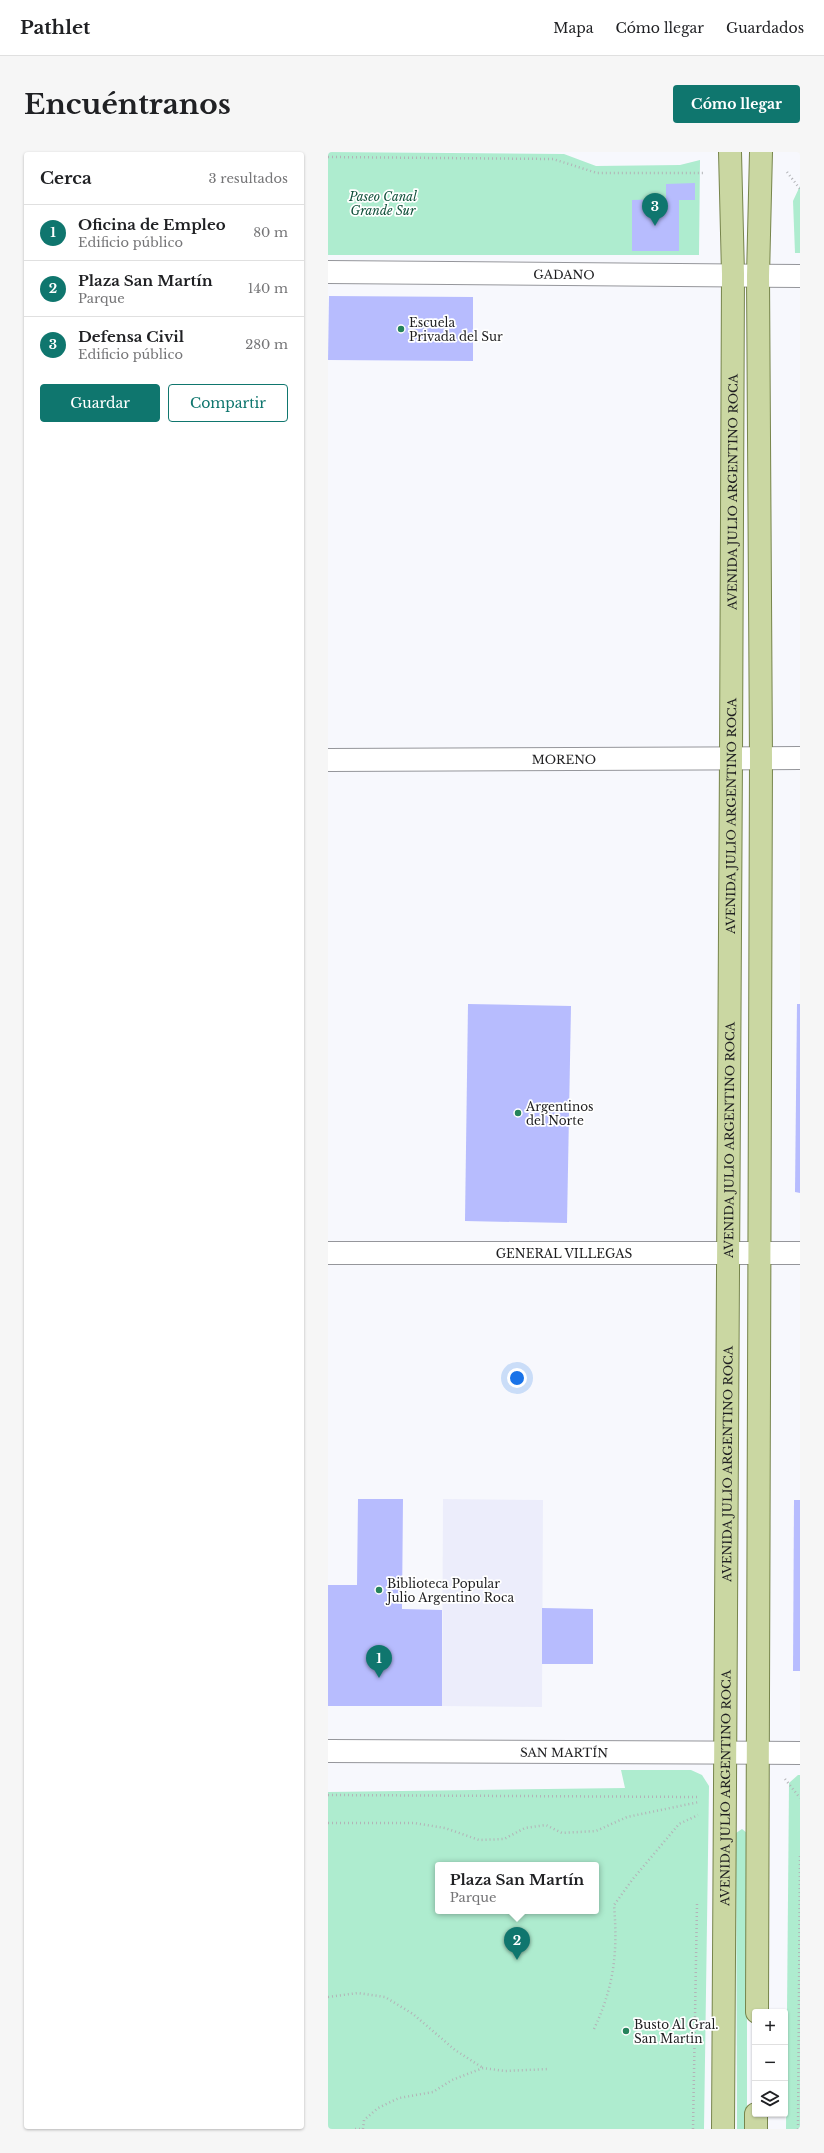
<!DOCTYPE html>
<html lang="es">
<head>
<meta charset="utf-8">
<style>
	:root { --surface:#fff; --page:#f6f6f6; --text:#202124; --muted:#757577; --line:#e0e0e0; --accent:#0f766e }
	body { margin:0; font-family:"Libre Baskerville",serif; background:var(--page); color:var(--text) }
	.controls { position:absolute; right:12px; bottom:12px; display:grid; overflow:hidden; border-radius:4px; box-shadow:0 1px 3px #0004 }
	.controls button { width:36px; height:36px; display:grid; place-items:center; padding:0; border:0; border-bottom:1px solid var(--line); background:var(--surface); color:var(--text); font:20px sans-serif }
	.you { position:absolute; left:189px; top:1226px; width:14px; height:14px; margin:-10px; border:3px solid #fff; border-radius:50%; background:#1a73e8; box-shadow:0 0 0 6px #1a73e833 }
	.badge { display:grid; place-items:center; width:26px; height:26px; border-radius:50%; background:var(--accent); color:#fff; font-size:13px; font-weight:700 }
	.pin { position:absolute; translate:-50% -33px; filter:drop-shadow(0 1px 2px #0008) }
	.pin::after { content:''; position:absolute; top:21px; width:14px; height:12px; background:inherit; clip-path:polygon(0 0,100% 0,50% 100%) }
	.popup { position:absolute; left:107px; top:1710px; width:164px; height:52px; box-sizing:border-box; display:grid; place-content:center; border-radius:4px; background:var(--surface); filter:drop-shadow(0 1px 3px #0005); font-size:13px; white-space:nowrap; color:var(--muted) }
	.popup b { font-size:15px; color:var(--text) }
	.popup::after { content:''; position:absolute; left:50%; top:100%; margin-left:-8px; border:8px solid transparent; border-top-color:var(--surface) }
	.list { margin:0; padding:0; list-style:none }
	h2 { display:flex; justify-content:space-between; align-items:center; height:52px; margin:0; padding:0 16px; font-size:17px }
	h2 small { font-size:13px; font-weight:400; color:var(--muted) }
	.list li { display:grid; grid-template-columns:26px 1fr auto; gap:12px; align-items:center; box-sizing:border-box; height:56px; padding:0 16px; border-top:1px solid var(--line) }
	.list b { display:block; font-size:15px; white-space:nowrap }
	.list p { margin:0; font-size:13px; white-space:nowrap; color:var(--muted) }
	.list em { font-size:13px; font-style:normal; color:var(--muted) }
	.actions { display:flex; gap:8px; padding:12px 16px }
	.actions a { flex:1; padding:9px 0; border:1px solid var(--accent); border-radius:4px; text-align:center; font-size:14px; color:var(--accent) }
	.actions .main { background:var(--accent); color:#fff }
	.icon { flex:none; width:22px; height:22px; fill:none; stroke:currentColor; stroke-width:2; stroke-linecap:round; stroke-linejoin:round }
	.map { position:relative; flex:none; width:472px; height:1977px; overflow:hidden; border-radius:4px }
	header { display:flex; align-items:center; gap:24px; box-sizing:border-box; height:56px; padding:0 20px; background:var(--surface); border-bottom:1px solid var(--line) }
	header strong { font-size:19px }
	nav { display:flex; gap:22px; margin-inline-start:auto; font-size:14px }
	.intro { display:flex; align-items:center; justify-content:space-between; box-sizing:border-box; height:96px; padding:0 24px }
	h1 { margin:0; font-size:28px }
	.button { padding:10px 18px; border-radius:4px; background:var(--accent); color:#fff; font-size:14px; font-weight:700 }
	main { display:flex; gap:24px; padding:0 24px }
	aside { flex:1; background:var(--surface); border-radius:4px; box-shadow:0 1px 3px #0004 }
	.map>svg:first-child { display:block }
	.built { fill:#ecedfb }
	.green { fill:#aeeccf; fill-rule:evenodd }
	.building { fill:#b7bcfe }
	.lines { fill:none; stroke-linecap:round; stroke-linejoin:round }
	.street-casing { stroke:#95969b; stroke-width:24 }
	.primary-casing { stroke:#77854c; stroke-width:24 }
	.path { stroke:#b2b3b7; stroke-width:2.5; stroke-dasharray:1 3; stroke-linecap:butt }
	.street { stroke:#fff; stroke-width:22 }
	.primary { stroke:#cad7a2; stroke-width:22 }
	.poi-dot { fill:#25835b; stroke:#fff; stroke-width:1.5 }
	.labels { text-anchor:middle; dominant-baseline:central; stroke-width:3.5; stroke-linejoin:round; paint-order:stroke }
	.park-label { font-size:12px; font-style:italic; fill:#10503a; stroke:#fff }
	.street-label { font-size:12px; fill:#1e1e20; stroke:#fff }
	.poi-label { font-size:12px; fill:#1e1e20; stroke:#fff; text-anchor:start }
</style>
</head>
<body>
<header>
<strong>Pathlet</strong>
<nav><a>Mapa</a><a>Cómo llegar</a><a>Guardados</a></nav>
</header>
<div class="intro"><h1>Encuéntranos</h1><a class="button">Cómo llegar</a></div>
<main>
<aside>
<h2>Cerca<small>3 resultados</small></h2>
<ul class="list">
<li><span class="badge">1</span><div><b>Oficina de Empleo</b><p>Edificio público</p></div><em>80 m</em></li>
<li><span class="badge">2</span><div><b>Plaza San Martín</b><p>Parque</p></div><em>140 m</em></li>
<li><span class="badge">3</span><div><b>Defensa Civil</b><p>Edificio público</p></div><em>280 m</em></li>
</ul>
<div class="actions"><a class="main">Guardar</a><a>Compartir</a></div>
</aside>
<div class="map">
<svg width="472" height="1977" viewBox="0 0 472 1977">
	<rect width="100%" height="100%" fill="#f7f8fd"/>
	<path class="built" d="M115,1347l100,1 -1,207 -100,-1z"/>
	<g class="green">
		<path d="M0,0l236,2 32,12 84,-1 20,-5 -1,95h-371z"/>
		<path d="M472,34v67h-5l-2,-52z"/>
		<path d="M293,1618h70l11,5 7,11 -5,343h-376v-337l297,-4zM110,1713h158v46h-158z"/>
		<path d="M470,1623h2v354h-14l3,-346z"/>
		<path d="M414,1677l5,4v296h-10l-1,-296z"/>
	</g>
	<g class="building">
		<path d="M367,31v17h-16v51h-47v-51l34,-1v-15z"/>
		<path d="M1,144l144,1v64l-145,-1z"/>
		<path d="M140,852l103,2 -4,217 -102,-2z"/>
		<path d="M469,852h3v189l-5,-1z"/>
		<path d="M30,1347h45l-1,110 40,1v96h-114v-121h29z"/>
		<path d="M466,1348h6v171h-7z"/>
		<path d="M214,1456l51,1v55h-51z"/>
	</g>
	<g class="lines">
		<g class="street-casing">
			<g id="street">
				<path id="s1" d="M0,120l472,4"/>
				<path id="s2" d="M0,608l472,-2"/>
				<path id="s3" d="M0,1101h472"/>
				<path id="s4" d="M0,1599l472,2"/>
			</g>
		</g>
		<g class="primary-casing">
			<g id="primary">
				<path d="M429,1860l4,-1254 -3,-482 3,-124"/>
				<path id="s5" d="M395,1977l8,-1371 2,-484 -3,-122"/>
				<path d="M428,1977v-15"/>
			</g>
		</g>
		<g class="path">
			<path d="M0,5l225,2 44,14h108"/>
			<path d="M459,20l13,17"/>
			<path d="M457,1627l15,19"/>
			<path d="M0,1643l371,2"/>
			<path d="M0,1671h86l31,5 34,12 25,-1 21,-11 21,-3 16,8 34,-2 31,-14 72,-15"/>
			<path d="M0,1845l30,-4 27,4 28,17 42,36 28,18"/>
			<path d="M266,1877c20,-43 24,-76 20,-124l18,-25 47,-56 19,-9"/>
			<path d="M27,1977h8l1,-9 14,-12 21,-10 34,-6 19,-12 31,-12 22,3 44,-2"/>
			<path d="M365,1977l4,-225"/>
			<path d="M470,1977l2,-275"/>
		</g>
		<use href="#street" class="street"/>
		<use href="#primary" class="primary"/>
	</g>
	<g class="poi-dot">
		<circle cx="73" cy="177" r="4"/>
		<circle cx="190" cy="961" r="4"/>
		<circle cx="51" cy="1438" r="4"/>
		<circle cx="298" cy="1879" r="4"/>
	</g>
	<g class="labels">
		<g class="park-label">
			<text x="55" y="44">Paseo Canal<tspan x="55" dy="14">Grande Sur</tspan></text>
		</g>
		<g class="street-label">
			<text stroke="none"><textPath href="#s1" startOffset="236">GADANO</textPath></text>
			<text stroke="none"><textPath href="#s5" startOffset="1637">AVENIDA JULIO ARGENTINO ROCA</textPath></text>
			<text stroke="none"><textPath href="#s2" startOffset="236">MORENO</textPath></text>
			<text stroke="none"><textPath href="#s5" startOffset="1313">AVENIDA JULIO ARGENTINO ROCA</textPath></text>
			<text stroke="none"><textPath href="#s5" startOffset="989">AVENIDA JULIO ARGENTINO ROCA</textPath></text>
			<text stroke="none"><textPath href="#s3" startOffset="236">GENERAL VILLEGAS</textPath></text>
			<text stroke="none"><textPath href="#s5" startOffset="665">AVENIDA JULIO ARGENTINO ROCA</textPath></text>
			<text stroke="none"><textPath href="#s4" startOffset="236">SAN MARTÍN</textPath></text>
			<text stroke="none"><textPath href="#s5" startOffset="341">AVENIDA JULIO ARGENTINO ROCA</textPath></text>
		</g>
		<g class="poi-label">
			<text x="81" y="170">Escuela<tspan x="81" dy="14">Privada del Sur</tspan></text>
			<text x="198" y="954">Argentinos<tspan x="198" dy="14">del Norte</tspan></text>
			<text x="59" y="1431">Biblioteca Popular<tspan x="59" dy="14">Julio Argentino Roca</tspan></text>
			<text x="306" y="1872">Busto Al Gral.<tspan x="306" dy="14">San Martin</tspan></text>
		</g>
	</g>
</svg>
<div class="controls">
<button>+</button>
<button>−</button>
<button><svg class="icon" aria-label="layers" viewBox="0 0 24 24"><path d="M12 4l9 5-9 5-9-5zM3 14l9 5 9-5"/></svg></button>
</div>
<div class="you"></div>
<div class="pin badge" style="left:51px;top:1526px">1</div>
<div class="pin badge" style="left:189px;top:1808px">2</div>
<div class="popup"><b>Plaza San Martín</b>Parque</div>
<div class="pin badge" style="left:327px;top:74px">3</div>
</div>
</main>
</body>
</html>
